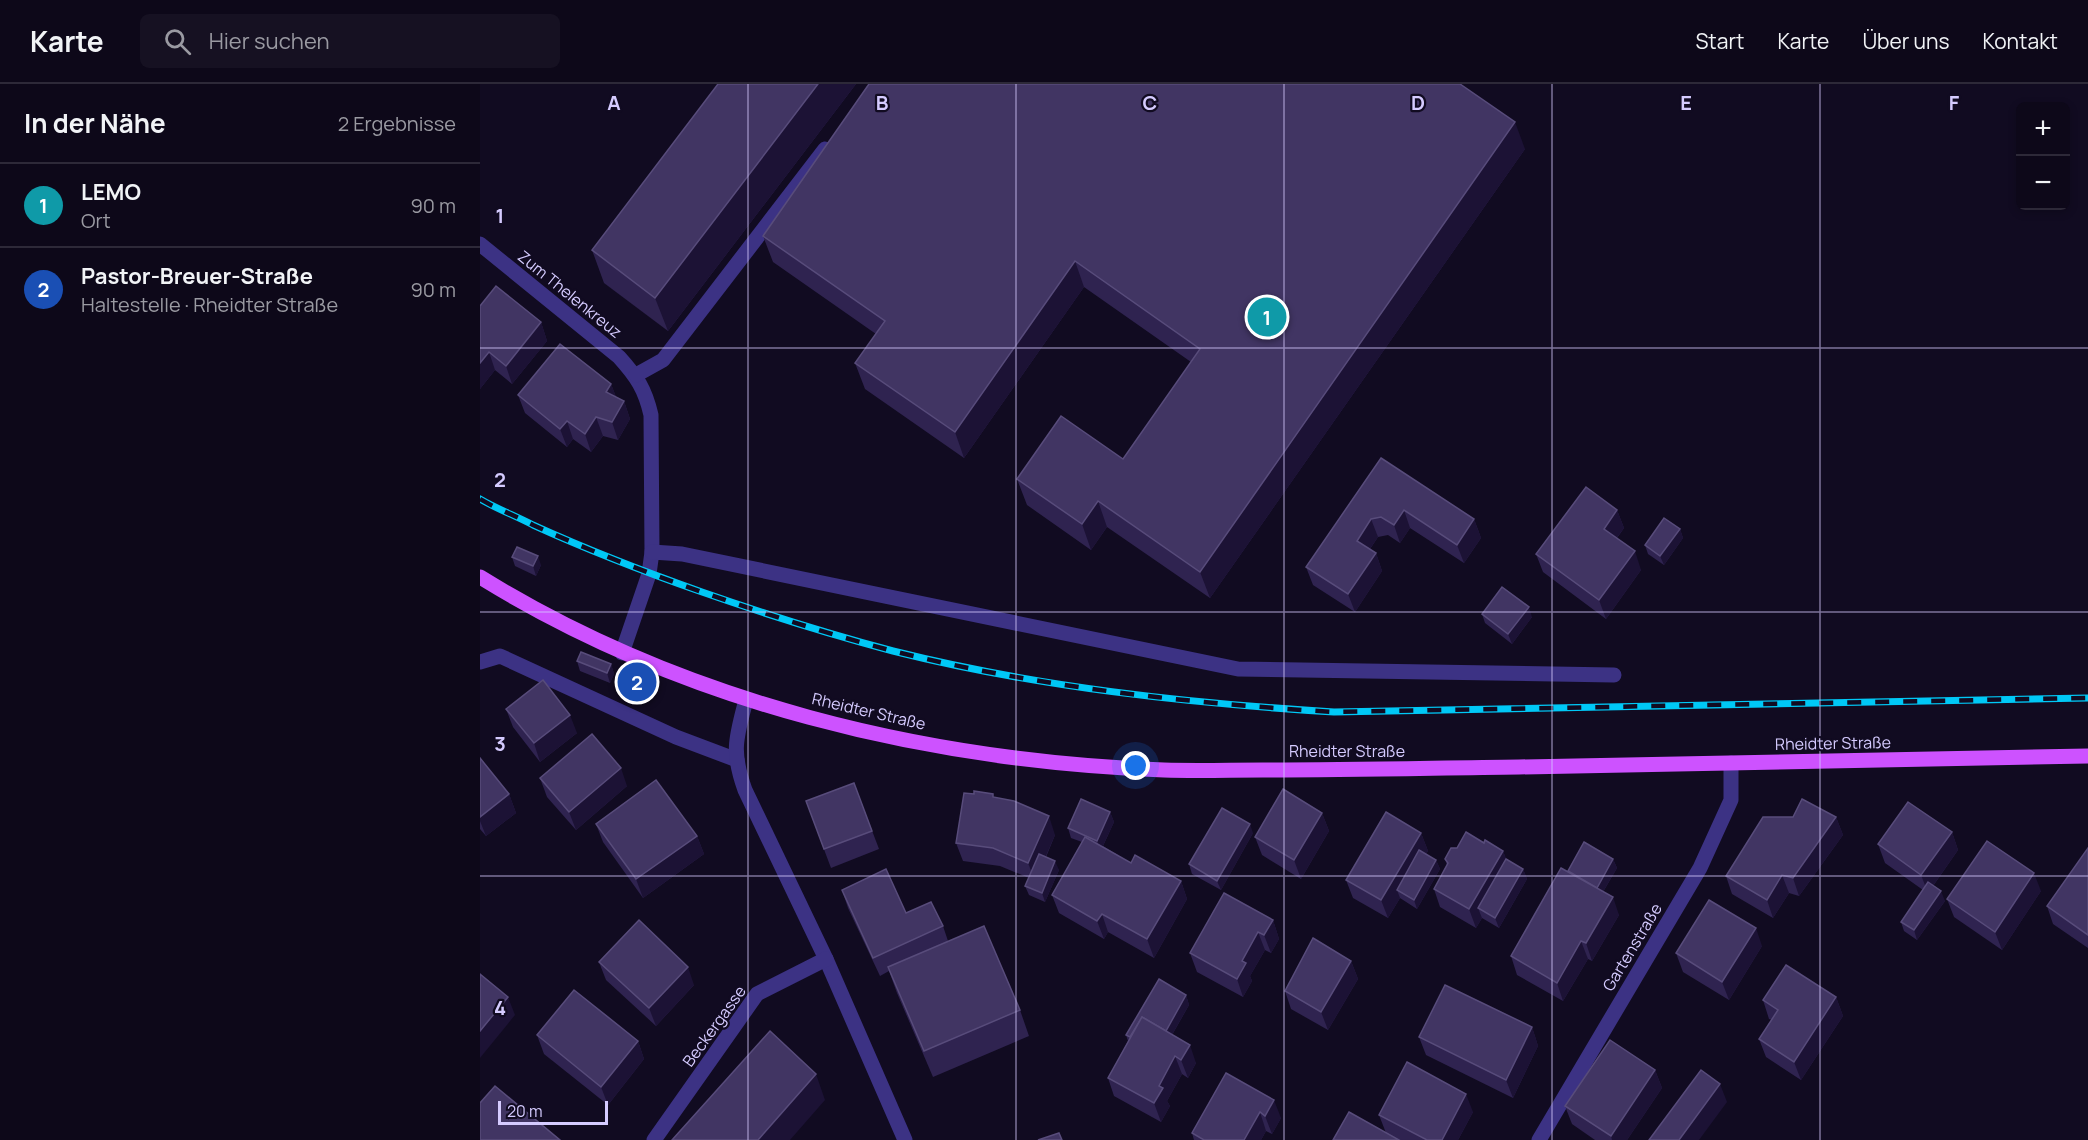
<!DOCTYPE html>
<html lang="de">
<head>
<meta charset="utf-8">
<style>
	:root { --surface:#0d0819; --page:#161122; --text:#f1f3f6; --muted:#9a9aa2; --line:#2d2938; --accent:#7c3aed }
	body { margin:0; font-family:Manrope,sans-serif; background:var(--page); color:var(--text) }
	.controls { position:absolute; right:18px; top:18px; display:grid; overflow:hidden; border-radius:9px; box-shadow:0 3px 9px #0003 }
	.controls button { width:54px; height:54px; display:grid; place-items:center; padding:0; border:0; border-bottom:2px solid var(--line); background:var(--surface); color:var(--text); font:30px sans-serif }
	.scale { position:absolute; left:18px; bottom:15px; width:110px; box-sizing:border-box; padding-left:6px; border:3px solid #d5cbff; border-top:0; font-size:16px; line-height:21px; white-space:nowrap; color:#d5cbff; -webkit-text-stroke:4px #110b21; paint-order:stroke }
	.you { position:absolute; left:656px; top:682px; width:21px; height:21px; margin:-15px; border:4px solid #fff; border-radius:50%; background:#1a73e8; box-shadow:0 0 0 9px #1a73e833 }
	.badge { display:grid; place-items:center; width:39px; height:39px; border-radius:50%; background:var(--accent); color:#fff; font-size:20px; font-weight:700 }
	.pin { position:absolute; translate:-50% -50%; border:3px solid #fff; box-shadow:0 2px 6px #0006 }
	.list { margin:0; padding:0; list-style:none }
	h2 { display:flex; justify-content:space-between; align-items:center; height:78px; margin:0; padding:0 24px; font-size:26px }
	h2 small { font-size:20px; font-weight:400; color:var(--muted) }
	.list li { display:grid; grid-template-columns:39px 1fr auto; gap:18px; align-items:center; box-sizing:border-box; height:84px; padding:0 24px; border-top:2px solid var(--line) }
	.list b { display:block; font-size:22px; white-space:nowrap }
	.list p { margin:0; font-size:20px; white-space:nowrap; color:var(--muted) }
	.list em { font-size:20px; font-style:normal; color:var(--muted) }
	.icon { flex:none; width:33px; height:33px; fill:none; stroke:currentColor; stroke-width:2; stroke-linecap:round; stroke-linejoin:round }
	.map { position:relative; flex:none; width:1608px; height:1056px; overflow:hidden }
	header { display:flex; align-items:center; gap:36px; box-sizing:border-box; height:84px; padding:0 30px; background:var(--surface); border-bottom:2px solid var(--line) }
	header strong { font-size:28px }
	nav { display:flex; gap:33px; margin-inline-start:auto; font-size:21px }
	.search { width:420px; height:54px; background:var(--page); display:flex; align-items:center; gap:15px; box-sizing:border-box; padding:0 21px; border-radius:9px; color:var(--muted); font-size:22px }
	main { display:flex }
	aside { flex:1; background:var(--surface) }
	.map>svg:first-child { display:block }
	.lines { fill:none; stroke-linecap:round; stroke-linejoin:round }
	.minor { stroke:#3c3284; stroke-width:15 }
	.major { stroke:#cd52ff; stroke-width:15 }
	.rail-casing { stroke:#00c8f6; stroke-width:7 }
	.rail { stroke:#110b21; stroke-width:4.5; stroke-dasharray:14; stroke-linecap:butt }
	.wall { fill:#2f2350 }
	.shaded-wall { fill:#1c1235 }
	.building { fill:#413563; stroke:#584c7b; stroke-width:1.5 }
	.grid { fill:none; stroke:#d5cbff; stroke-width:1.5; stroke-opacity:0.55 }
	.labels { text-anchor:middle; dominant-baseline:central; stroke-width:4.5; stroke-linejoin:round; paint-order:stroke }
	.street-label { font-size:16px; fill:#d5cbff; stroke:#110b21 }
	.grid-label { font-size:20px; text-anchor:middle; font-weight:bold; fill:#d5cbff; stroke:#110b21; stroke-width:4.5; stroke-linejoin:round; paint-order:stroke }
</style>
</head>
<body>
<header>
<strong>Karte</strong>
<div class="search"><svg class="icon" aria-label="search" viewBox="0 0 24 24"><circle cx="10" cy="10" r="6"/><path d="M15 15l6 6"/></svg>Hier suchen</div>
<nav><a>Start</a><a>Karte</a><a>Über uns</a><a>Kontakt</a></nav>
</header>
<main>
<aside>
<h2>In der Nähe<small>2 Ergebnisse</small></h2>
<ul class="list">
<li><span class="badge" style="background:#0f9aa8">1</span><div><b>LEMO</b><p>Ort</p></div><em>90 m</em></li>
<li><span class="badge" style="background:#1a4fb4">2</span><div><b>Pastor-Breuer-Straße</b><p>Haltestelle · Rheidter Straße</p></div><em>90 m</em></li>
</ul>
</aside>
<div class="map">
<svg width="1608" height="1056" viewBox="0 0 1608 1056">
	<rect width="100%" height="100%" fill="#110b21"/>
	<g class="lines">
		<g class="minor">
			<path d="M0,160l139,113c18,20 26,32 32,58l1,137 -3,22 -27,79"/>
			<path d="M156,291l27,-15 162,-211"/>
			<path d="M172,468l30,2 556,115 376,6"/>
			<path d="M0,578l20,-6 176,81 61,23"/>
			<path d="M266,616c-10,38 -15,51 -1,90l81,169 79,181"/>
			<path d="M174,1056l103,-146 69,-35"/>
			<path d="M1059,1056l161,-272 31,-68v-37"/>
		</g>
		<path class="major" d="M0,493c204,126 446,184 684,193 33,1 66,0 99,0 85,0 170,-2 256,-3 189,-4 379,-7 569,-11"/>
		<g class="rail-casing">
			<path id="rail" d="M0,415c17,10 36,17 53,26 55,25 112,47 169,67 63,22 127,42 191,59 144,36 293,52 441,61l754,-14"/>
		</g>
		<use href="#rail" class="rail"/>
	</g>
	<g class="wall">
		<path d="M238,0h138l-188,247 -64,-48 -12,-33z"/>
		<path d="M1045,65l-315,449 -103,-71 -16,23 -64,-45 -10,-26 106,-20 68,-97 -107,-75 -120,171 -99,-69 -10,-26 21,-29 -103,-72 -10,-26z"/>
		<path d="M0,222l61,16 6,19 -35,43 -17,-14 -15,19z"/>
		<path d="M131,300l5,13 8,4 6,18 -12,21 -15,-4 -12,16 -18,-13 -6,8 -42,-34 -7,-18z"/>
		<path d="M901,374l93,61 7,19 -17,25 -54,-35 -10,15 -12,-8 -10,2 -8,12 6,4 6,18 -27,41 -42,-27 -7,-18z"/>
		<path d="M1137,426l7,18 -7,10 24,32 -35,49 -63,-47 -7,-18z"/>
		<path d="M1200,445l3,9 -19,27 -16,-11 -3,-9z"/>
		<path d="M32,473l29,8 -5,11 -21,-10z"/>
		<path d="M1002,530l50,3 -20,27 -27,-21z"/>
		<path d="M97,577l34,3 3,10 -4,9 -30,-12z"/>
		<path d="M26,625l71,24 -37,29 -27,-35z"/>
		<path d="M0,674l29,36 7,19 -30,23 -6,-7z"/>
		<path d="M60,694l87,8 -51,44 -29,-33z"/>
		<path d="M374,699l25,66 -48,19 -25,-67z"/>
		<path d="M514,714l61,37 -9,22 13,13 -14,32 -16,-7 -4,-9 4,-8 -29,-12 -37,-5 -7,-18z"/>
		<path d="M630,728l4,10 -11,24 28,17 50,18 6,18 -33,59 -46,-26 -4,7 -45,-26 -7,-18 30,-53 -11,-4 -3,-10z"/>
		<path d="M842,729l7,18 -28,48 -39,-24 -7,-18z"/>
		<path d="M1356,733l7,18 -44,61 -10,-3 -16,25 -41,-24 -6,-18z"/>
		<path d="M116,740l101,12 7,18 -61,44 -40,-56z"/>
		<path d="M1472,748l6,18 -25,36 12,15 -28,39 -13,-9 -3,-9 22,-32 -38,-27 -7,-19z"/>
		<path d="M773,749l-32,57 -29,-16 -3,-10z"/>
		<path d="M941,749l7,18 -2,3 10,6 4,9 -23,40 -17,-11 -12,20 -35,-20 -7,-18z"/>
		<path d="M1004,759l19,8 3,8 17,10 4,10 -28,49 -17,-10 -6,10 -36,-21 -6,-18 13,-24 -2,-6 12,-11z"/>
		<path d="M1608,764v100l-35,-24 -6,-18z"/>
		<path d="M1133,775l4,9 -14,24 16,23 -27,46 -4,-2 -25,42 -46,-26 -6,-19 57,-85z"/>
		<path d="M362,806l101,36 5,15 72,69 9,26 -96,41 -36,-84 -8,-22 -9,5 -32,-68z"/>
		<path d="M1561,807l-39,59 -48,-33 -7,-18z"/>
		<path d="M793,836l6,19 -8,14 -6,-3 -15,26 2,5 -9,16 -46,-25 -7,-19z"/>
		<path d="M1282,862l-33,54 -46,-28 -7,-19z"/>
		<path d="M871,877l7,18 -30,51 -37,-21 -6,-18z"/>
		<path d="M119,878l95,23 -38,41 -50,-46z"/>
		<path d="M706,911l3,10 -17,30 24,28 -8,15 -6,-4 -15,27 3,5 -9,16 -47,-26 -6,-18 20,-37 -2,-6z"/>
		<path d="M1356,913l7,19 -42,64 -35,-23 -7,-18 13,-19 -3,-1 -6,-19z"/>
		<path d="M1052,943l6,19 -25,52 -87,-43 -7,-18z"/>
		<path d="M57,951l101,6 6,18 -36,46 -64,-51z"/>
		<path d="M1175,986l7,18 -35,52h-32l-23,-16 -7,-18z"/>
		<path d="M746,989l55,45 -9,16 -6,-3 -5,9h-67l-2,-7z"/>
		<path d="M993,1028l-15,28h-59l-13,-7 -7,-18z"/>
	</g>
	<g class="shaded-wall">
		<path d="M338,0h38l-188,247 -13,-33z"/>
		<path d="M1035,38l10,27 -315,449 -10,-26z"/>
		<path d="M595,177l9,26 -120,171 -9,-26z"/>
		<path d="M61,238l6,19 -35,43 -6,-18z"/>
		<path d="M9,268l6,18 -15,19v-26z"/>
		<path d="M131,300l7,18 -12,-10z"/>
		<path d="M144,317l6,18 -12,21 -6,-18z"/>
		<path d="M116,333l7,19 -12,16 -6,-18z"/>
		<path d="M87,337l6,18 -6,8 -7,-18z"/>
		<path d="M618,417l9,26 -16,23 -9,-26z"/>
		<path d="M924,426l6,18 -10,15 -6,-18z"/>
		<path d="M1137,426l7,18 -14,19 -6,-18z"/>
		<path d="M891,435l7,18 -15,22 -6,-18z"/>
		<path d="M994,435l7,19 -17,25 -7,-18z"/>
		<path d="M1200,445l3,9 -19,27 -4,-9z"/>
		<path d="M1155,467l6,19 -35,49 -7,-19z"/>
		<path d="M896,469l6,18 -27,41 -7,-18z"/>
		<path d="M58,472l3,9 -5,11 -3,-10z"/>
		<path d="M1049,523l3,10 -20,27 -4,-10z"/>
		<path d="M131,580l3,10 -4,9 -3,-10z"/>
		<path d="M90,631l7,18 -37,29 -6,-19z"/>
		<path d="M141,684l6,18 -51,44 -7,-18z"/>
		<path d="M29,710l7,19 -30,23 -6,-15v-4z"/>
		<path d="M630,728l4,10 -13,28 -4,-9z"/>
		<path d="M842,729l7,18 -28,48 -7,-19z"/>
		<path d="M569,732l6,19 -20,46 -7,-18z"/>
		<path d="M1356,733l7,18 -44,61 -6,-18z"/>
		<path d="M770,740l3,9 -32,57 -4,-9z"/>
		<path d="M1472,748l6,18 -30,43 -7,-18z"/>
		<path d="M941,749l7,18 -25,42 -6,-3 3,8 -12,20 -7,-18z"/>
		<path d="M217,752l7,18 -61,44 -7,-19z"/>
		<path d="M1023,767l7,18 -32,39 4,10 -6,10 -7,-19z"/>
		<path d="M1133,775l4,9 -20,34 -3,-9z"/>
		<path d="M956,776l4,9 -23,40 -3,-9z"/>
		<path d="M575,777l4,9 -14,32 -3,-9z"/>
		<path d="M1043,785l4,10 -28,49 -4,-10z"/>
		<path d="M1554,789l7,18 -39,59 -7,-18z"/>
		<path d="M1302,791l7,18 -16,25 -6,-18z"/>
		<path d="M701,797l6,18 -33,59 -7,-19z"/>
		<path d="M1461,807l4,10 -28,39 -3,-10z"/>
		<path d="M1133,813l6,18 -27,46 -6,-18z"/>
		<path d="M622,830l6,18 -4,7 -7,-18z"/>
		<path d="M793,836l6,19 -8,14 -7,-18z"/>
		<path d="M1276,844l6,18 -33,54 -7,-18z"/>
		<path d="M778,848l7,18 -15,26 2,5 -9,16 -6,-18 5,-18z"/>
		<path d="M1101,857l7,18 -25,42 -6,-18z"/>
		<path d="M871,877l7,18 -30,51 -7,-18z"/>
		<path d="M208,883l6,18 -38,41 -7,-18z"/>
		<path d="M706,911l3,10 -20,35 -4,-9z"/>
		<path d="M28,913l7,18 -35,43v-27z"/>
		<path d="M1356,913l7,19 -42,64 -7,-18z"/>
		<path d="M1052,943l6,19 -25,52 -7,-18z"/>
		<path d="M158,957l6,18 -36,46 -7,-18z"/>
		<path d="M710,961l6,18 -8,15 -7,-18z"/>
		<path d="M695,972l7,18 -15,27 3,5 -9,16 -7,-19 5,-17z"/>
		<path d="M1175,986l7,18 -35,52h-15l-1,-4z"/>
		<path d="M336,990l9,26 -35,40h-32z"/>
		<path d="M1240,1000l7,18 -28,38h-20z"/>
		<path d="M986,1010l7,18 -15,28h-16z"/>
		<path d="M794,1016l7,18 -9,16 -7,-18z"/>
		<path d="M780,1028l6,19 -5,9h-17z"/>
	</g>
	<g class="building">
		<path d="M238,0h100l-163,214 -63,-48z"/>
		<path d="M389,0h591l55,38 -315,450 -102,-71 -16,23 -65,-45 44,-63 62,43 77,-110 -125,-88 -120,171 -100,-69 30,-42 -122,-85z"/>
		<path d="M16,202l45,36 -35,44 -17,-14 -9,11v-57z"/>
		<path d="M80,260l51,40 -5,8 18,9 -12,21 -16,-5 -11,17 -18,-13 -7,8 -42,-34z"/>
		<path d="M901,374l93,61 -17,26 -53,-35 -10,15 -13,-8 -10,2 -14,22 19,12 -28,41 -42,-27z"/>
		<path d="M1106,403l31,23 -13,19 31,22 -36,49 -63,-46z"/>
		<path d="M1184,434l16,11 -20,27 -15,-11z"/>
		<path d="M37,463l21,9 -5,10 -21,-9z"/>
		<path d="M1022,503l27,20 -21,27 -26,-20z"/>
		<path d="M101,568l30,12 -4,9 -30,-12z"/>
		<path d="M63,596l27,35 -36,28 -28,-34z"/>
		<path d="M112,650l29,34 -52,44 -29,-34z"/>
		<path d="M0,674l29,36 -29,23z"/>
		<path d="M176,696l41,56 -61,43 -40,-55z"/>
		<path d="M374,699l18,48 -48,18 -18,-48z"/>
		<path d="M803,705l39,24 -28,47 -39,-23z"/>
		<path d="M494,707l19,3v3l21,4 35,15 -21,47 -35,-15 -37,-5 8,-50 10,1z"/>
		<path d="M601,715l29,13 -13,29 -29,-13z"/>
		<path d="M1322,715l34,18 -43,61 -11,-3 -15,25 -41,-24 37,-59h30z"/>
		<path d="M1428,718l44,30 -31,43 -43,-31z"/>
		<path d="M742,724l28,16 -33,57 -28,-17z"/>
		<path d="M906,728l35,21 -40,67 -35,-20z"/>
		<path d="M986,748l18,11 1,-3 18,11 -34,58 -35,-20 14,-26 -3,-4 6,-11h6z"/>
		<path d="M605,753l46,26 4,-8 46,26 -34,58 -45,-25 -5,7 -45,-26z"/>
		<path d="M1507,757l47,32 -39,59 -48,-33z"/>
		<path d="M1104,758l29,17 -16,29 -29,-17z"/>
		<path d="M1608,764v87l-41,-29z"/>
		<path d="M939,766l17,10 -22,40 -17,-10z"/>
		<path d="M559,770l16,7 -13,32 -17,-7z"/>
		<path d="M1026,775l17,10 -28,49 -17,-10z"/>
		<path d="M1081,784l52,29 -27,46 -5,-2 -24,42 -46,-27z"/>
		<path d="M406,785l20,44 25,-11 12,24 -70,32 -31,-68z"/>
		<path d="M1448,798l13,9 -27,39 -13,-8z"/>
		<path d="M744,809l49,27 -9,15 -6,-3 -16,29 4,2 -9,16 -47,-26z"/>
		<path d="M1229,816l47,28 -34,54 -46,-29z"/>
		<path d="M159,836l49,47 -39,41 -50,-46z"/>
		<path d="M504,842l36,84 -96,41 -36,-84z"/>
		<path d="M833,854l38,23 -30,51 -36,-21z"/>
		<path d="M1306,881l50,32 -42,65 -35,-23 19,-29 -15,-10z"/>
		<path d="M0,890l28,23 -28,34z"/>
		<path d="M679,895l27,16 -20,36 -24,-14 -12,20 -4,-2z"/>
		<path d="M965,901l87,42 -26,53 -87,-43z"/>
		<path d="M94,906l64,51 -37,46 -64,-52z"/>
		<path d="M662,933l48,28 -9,15 -6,-4 -16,30 4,2 -9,15 -46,-25z"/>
		<path d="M290,947l46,43 -58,66h-86z"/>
		<path d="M1130,956l45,30 -44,66 -46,-30z"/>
		<path d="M927,978l59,32 -24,46h-15l-48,-25z"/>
		<path d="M1221,986l19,14 -41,56h-30z"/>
		<path d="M746,989l48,27 -9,16 -5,-4 -16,28h-40l-12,-7z"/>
		<path d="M15,1002l65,54h-80v-37z"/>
		<path d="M869,1028l50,28h-66z"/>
		<path d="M579,1049l3,7h-24z"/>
	</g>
	<path class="grid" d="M268,0v1056M536,0v1056M804,0v1056M1072,0v1056M1340,0v1056M0,264h1608M0,528h1608M0,792h1608"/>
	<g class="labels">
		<g class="street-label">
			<text transform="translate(90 210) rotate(39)">Zum Thelenkreuz</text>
			<text transform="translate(389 627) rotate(13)">Rheidter Straße</text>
			<text transform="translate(1353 659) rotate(-1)">Rheidter Straße</text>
			<text x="867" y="667">Rheidter Straße</text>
			<text transform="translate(1152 863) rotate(-59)">Gartenstraße</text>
			<text transform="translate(234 942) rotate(-54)">Beckergasse</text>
		</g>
	</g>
	<g class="grid-label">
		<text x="134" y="26">A</text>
		<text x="402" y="26">B</text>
		<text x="670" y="26">C</text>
		<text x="938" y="26">D</text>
		<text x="1206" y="26">E</text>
		<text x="1474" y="26">F</text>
		<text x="20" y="139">1</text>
		<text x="20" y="403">2</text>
		<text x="20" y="667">3</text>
		<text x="20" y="931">4</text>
	</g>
</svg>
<div class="controls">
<button>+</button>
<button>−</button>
</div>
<div class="scale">20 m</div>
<div class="you"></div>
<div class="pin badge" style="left:787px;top:233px;background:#0f9aa8">1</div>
<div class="pin badge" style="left:157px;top:598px;background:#1a4fb4">2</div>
</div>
</main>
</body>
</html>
